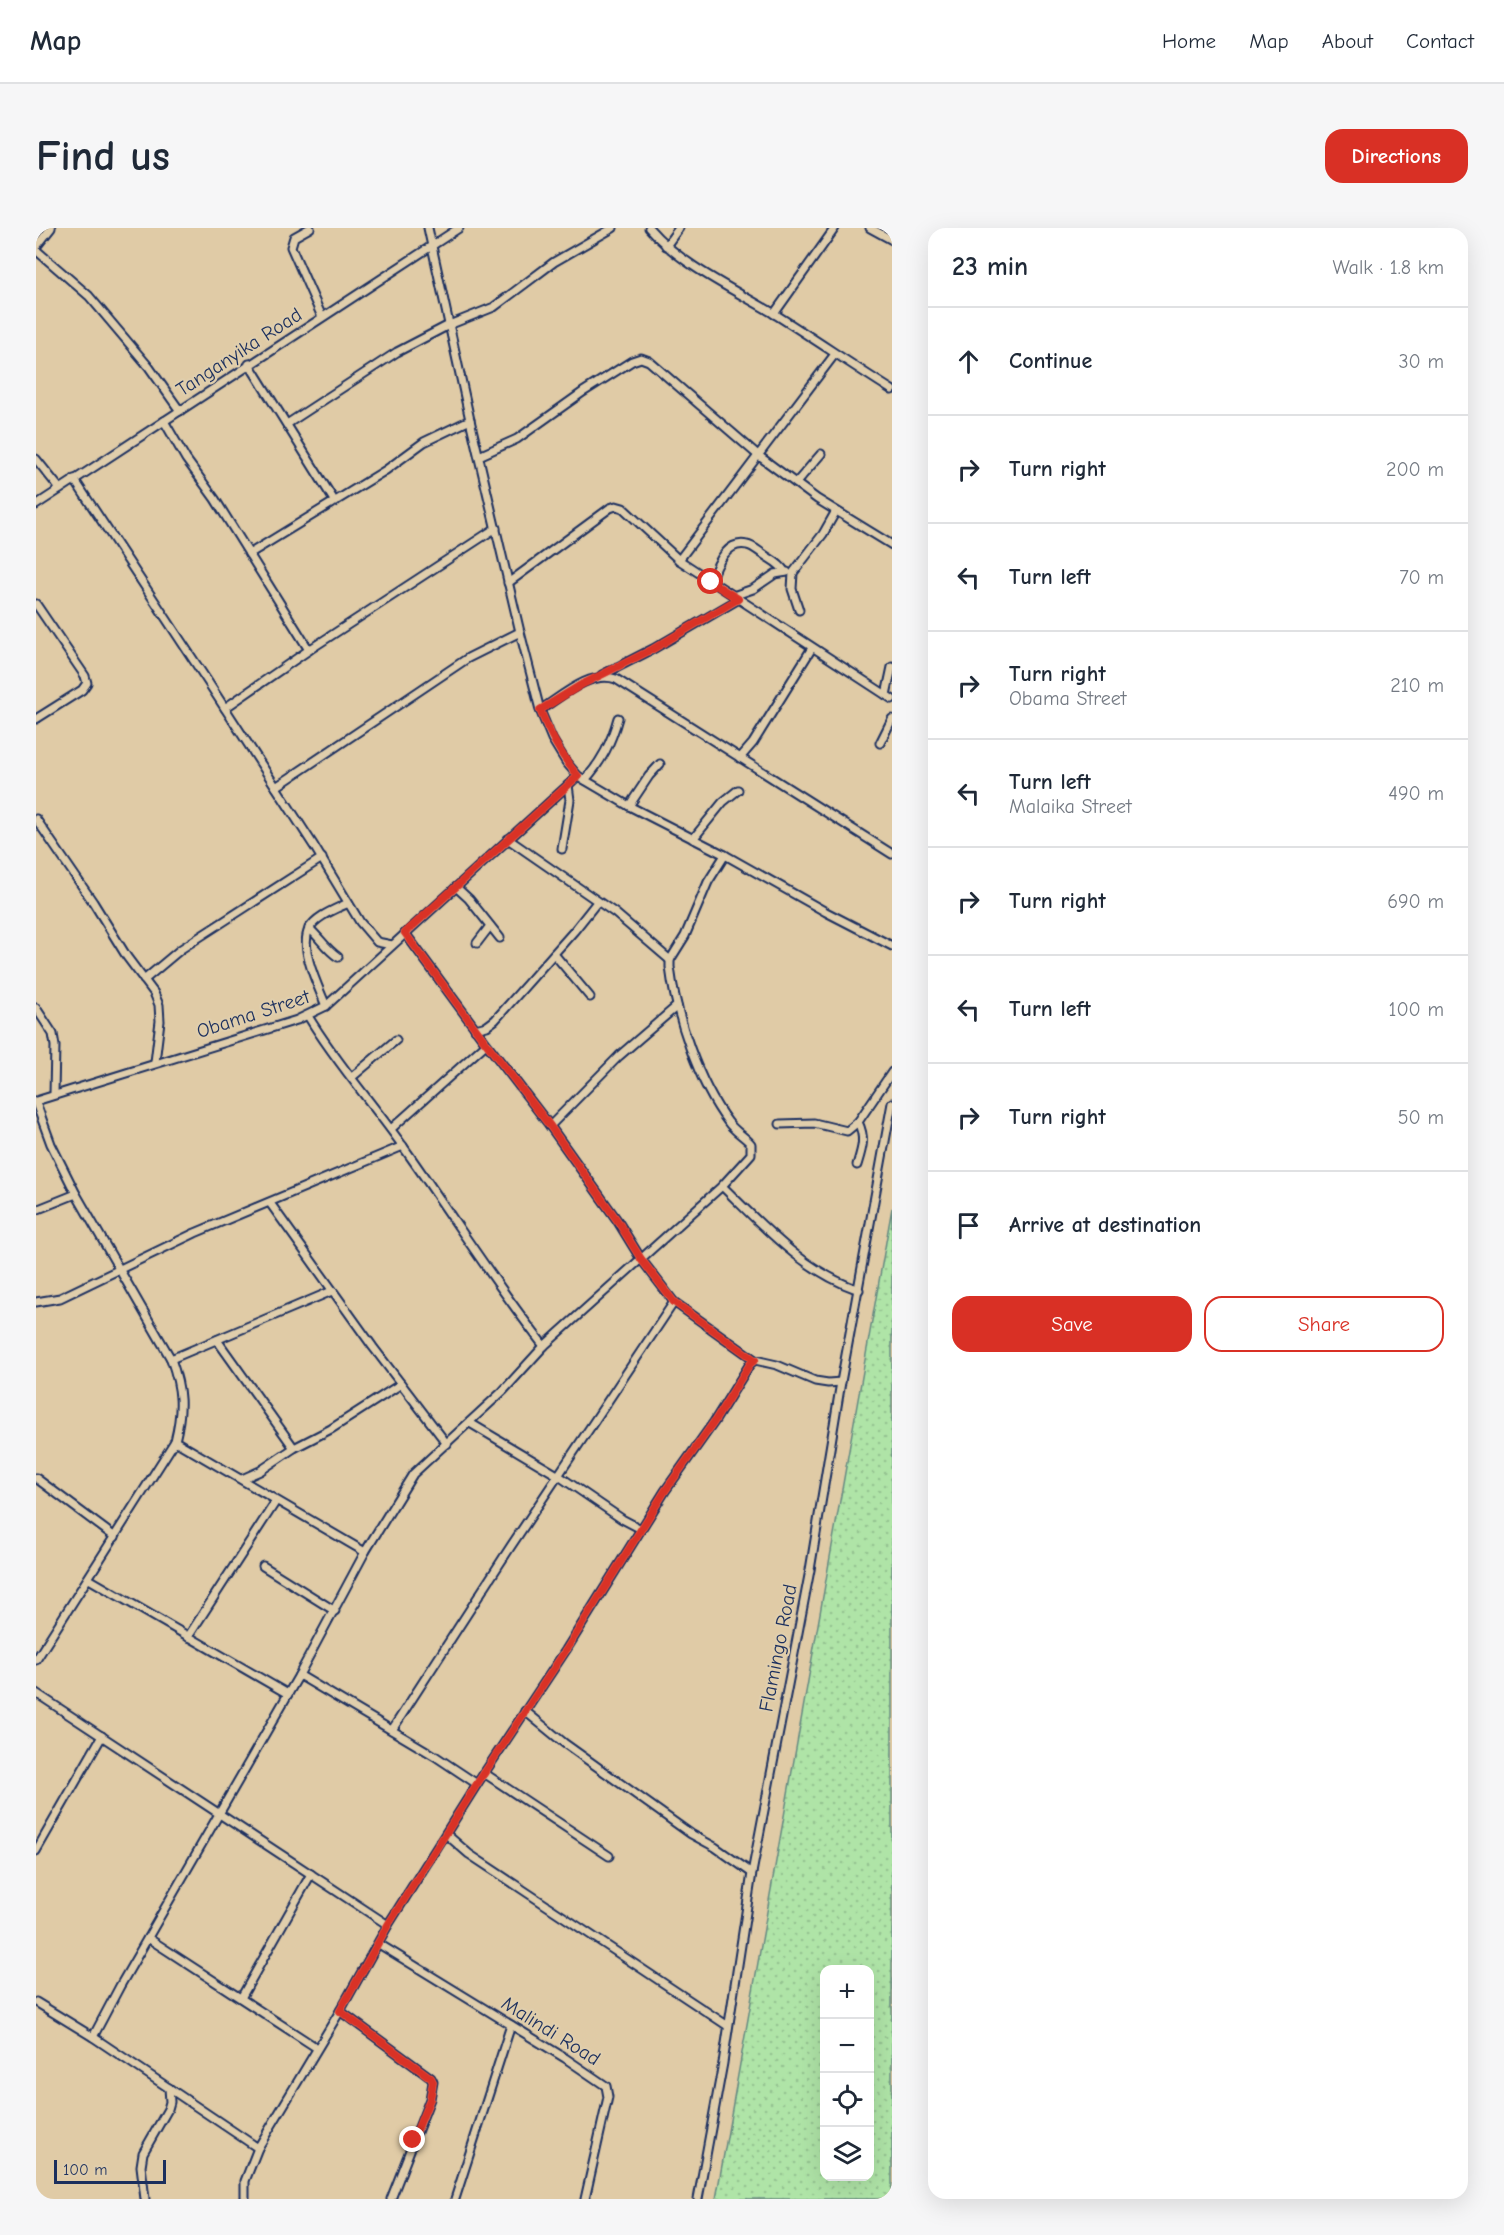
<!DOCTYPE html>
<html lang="en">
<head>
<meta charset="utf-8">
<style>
	:root { --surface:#fff; --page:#f6f6f7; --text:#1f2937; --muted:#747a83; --line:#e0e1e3; --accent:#d93025 }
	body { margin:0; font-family:"Comic Neue",sans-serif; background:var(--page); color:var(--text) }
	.controls { position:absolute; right:18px; bottom:18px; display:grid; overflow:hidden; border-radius:12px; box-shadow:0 6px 24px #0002 }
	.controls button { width:54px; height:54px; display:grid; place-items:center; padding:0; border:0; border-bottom:2px solid var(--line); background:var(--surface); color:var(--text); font:30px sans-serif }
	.scale { position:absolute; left:18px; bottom:15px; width:112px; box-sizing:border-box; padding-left:6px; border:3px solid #1b2f5e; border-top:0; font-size:16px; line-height:21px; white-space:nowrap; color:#1b2f5e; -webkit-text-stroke:4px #e0ceac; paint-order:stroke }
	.stop { position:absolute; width:18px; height:18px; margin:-14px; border:4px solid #d93025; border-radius:50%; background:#fff }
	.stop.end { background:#d93025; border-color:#fff; box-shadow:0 2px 6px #0008 }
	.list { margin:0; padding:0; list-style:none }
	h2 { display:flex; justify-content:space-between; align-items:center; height:78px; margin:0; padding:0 24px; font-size:26px }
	h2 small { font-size:20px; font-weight:400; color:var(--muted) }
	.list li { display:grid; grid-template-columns:39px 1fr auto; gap:18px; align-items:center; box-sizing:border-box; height:108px; padding:0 24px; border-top:2px solid var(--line) }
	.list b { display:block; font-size:22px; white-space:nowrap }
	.list p { margin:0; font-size:20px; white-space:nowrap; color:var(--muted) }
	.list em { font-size:20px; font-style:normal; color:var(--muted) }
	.actions { display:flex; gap:12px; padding:18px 24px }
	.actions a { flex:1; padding:14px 0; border:2px solid var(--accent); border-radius:18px; text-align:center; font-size:21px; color:var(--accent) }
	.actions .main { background:var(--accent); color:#fff }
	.icon { flex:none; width:33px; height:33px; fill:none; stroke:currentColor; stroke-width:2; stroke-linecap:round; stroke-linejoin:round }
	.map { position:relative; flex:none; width:856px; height:1971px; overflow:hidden; border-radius:18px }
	header { display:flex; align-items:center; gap:36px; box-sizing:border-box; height:84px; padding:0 30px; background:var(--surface); border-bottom:2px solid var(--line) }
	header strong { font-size:28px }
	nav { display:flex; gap:33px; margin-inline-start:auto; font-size:21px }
	.intro { display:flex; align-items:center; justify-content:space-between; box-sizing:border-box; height:144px; padding:0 36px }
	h1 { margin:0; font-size:42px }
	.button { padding:15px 27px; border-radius:18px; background:var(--accent); color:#fff; font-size:21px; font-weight:700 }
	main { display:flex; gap:36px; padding:0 36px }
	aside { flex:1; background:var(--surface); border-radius:18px; box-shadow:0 6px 24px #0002 }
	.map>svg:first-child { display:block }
	.grass { fill:url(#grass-dots); stroke:#658a82; stroke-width:1.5; fill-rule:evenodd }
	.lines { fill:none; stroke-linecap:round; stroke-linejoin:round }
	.minor-casing { stroke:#1b2f5e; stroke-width:11 }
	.minor { stroke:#e0ceac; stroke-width:7 }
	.route { stroke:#d93025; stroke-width:8 }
	.labels { text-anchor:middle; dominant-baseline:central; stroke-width:4.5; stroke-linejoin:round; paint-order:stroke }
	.street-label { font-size:20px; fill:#1b2f5e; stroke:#e0ceac }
</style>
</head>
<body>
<header>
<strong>Map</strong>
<nav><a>Home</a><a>Map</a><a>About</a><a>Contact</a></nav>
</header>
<div class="intro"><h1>Find us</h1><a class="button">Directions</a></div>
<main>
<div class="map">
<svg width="856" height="1971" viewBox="0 0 856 1971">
	<defs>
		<pattern id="grass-dots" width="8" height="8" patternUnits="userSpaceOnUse" patternTransform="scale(1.5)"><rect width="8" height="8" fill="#afe4a7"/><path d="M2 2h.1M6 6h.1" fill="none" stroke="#96c492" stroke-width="1.8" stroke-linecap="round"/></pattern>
	</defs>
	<rect width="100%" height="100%" fill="#e0cba6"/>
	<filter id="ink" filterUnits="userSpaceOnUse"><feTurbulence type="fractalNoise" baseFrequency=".0167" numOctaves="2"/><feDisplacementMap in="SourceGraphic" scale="12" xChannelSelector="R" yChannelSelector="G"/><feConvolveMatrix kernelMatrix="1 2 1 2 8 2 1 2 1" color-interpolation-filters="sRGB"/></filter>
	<g filter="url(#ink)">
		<path class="grass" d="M856,980v991h-176zM788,1742h46v206h-46z"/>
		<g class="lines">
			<g class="minor-casing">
				<g id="minor">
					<path d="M274,0l-16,9 -3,10 31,70"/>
					<path d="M392,0l42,192 50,212 20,78 12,29 14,23 12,14 51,30 96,49 101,57 66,34"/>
					<path d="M613,0c32,37 82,60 124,85 40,25 79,52 119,77"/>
					<path d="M834,0l22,12"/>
					<path d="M630,18l13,-18"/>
					<path d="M0,19l15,-19"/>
					<path d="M0,22l53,46 60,71 31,44"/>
					<path d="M738,86l61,-86"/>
					<path d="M213,136l86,138"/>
					<path d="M128,193l22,38 29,40 94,151"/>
					<path d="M251,196l110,-72 52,-27 45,-18 60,-45 59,-34"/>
					<path d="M443,228l38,-17 66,-47 49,-31 9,-3 8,3 110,95 58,43 75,46"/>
					<path d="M0,231l24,30"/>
					<path d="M38,251l134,203 106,164 46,76 17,20 15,3"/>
					<path d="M760,255l25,-29"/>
					<path d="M0,277l423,-277"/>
					<path d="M213,326l137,-84 38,-28 46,-22"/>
					<path d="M643,332l156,-206"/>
					<path d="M675,354c5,-16 15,-42 36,-37 6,1 11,6 16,9 8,6 16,8 22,18"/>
					<path d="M472,355l102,-75 6,-2 7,2 56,52 213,139"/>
					<path d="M697,368l20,-7 22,-15 12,-2"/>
					<path d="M0,376l49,72 2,7 -5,7 -46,29"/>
					<path d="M763,382l-7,-21 1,-16 30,-39 13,-23"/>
					<path d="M566,447l51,-26 86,-50"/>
					<path d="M850,467l6,-28"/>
					<path d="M189,480l84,-58 187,-122"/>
					<path d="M504,482c21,-13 50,-40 76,-31l276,175"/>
					<path d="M844,515l12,-24"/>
					<path d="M704,530l13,-15 59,-95"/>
					<path d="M549,552c17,-19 26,-37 33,-62"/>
					<path d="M240,559l192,-129 52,-26"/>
					<path d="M593,578l20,-30 11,-12"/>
					<path d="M0,591l57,83 34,55 27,36 5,12 1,16 -5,41"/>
					<path d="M472,611l107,74 55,47"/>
					<path d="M657,611l30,-37 15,-12"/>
					<path d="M526,621l8,-49 -2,-15"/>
					<path d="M420,659l13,12 31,39"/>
					<path d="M273,700c11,10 17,21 29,29"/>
					<path d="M369,705l78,106 67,87 67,94 24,39 33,43 81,58 22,5 38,16 13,2 13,-1"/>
					<path d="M441,715l13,-17"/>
					<path d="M518,726l36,43"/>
					<path d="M108,752l37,-31 141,-91"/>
					<path d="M290,778c-7,-18 -27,-57 -17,-77 7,-13 27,-20 39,-26"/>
					<path d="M0,780l17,26 2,12 -1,48"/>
					<path d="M272,788c29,48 67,90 99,136 46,65 88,132 137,194"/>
					<path d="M439,801l12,-3 8,-6 79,-89 23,-29"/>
					<path d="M316,849l44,-37"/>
					<path d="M0,873l261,-81 29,-14 252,-230"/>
					<path d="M0,875l15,41 25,50 95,165c11,31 12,50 4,82l-139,219"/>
					<path d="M744,896l34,-1 33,8 11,-9 34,-50"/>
					<path d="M514,898l69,-70 58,-50"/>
					<path d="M355,901l95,-85"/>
					<path d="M821,937c5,-16 9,-27 1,-43"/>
					<path d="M686,958c41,40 81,85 137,104"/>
					<path d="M234,975l103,144 74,97"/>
					<path d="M0,982l40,-16"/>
					<path d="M0,1074l24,-4 135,-65 208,-87"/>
					<path d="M181,1112l77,108"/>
					<path d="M135,1131l161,-68"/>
					<path d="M434,1195l89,53 63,43 19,10"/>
					<path d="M139,1213l190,111"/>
					<path d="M0,1250l79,59"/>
					<path d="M206,1251l18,-8 34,-23 37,-19 70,-45"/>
					<path d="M227,1338l72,45"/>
					<path d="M53,1351l199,115"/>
					<path d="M152,1409l88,-136"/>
					<path d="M263,1447l136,81 42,28"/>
					<path d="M0,1465l352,232"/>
					<path d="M489,1483l39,32 127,91 24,13 37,26"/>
					<path d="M356,1502l119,-184 163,-244"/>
					<path d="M448,1545l125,83"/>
					<path d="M410,1606l23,20 259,172"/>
					<path d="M0,1623l66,-115"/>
					<path d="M112,1710l169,110"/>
					<path d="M343,1716l186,114 41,28 2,11 -23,102"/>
					<path d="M205,1770l70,-124"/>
					<path d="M0,1774l57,35 165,111"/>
					<path d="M304,1783l91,67 2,4 -3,17 -39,100"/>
					<path d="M57,1809l27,-51 179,-311 66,-123 48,-78 90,-83 41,-45 178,-160 29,-32v-10c-7,-8 -17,-13 -23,-22 -30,-40 -52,-106 -58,-155v-7l15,-24 23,-54 17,-27"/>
					<path d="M109,1971l-4,-33 2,-13 25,-44 2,-7 -1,-14"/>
					<path d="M209,1971v-18l13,-33 82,-137 48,-86 89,-141 89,-134 99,-159 49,-69 36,-58 5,-4"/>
					<path d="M419,1971l56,-174"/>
					<path d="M662,1971l25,-136 29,-190 58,-303 31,-188 51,-279"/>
				</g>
			</g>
			<use href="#minor" class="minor"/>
		</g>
	</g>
	<g class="lines" filter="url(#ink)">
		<path class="route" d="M377,1912l17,-41 3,-17 -2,-4 -91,-67 48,-86 89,-141 89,-134 99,-159 49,-69 36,-58 5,-4 -81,-58 -33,-43 -24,-39 -67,-94 -67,-87 -78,-106 173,-157c-17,-20 -28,-41 -38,-66l41,-25 72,-36 85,-50 -27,-17"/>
	</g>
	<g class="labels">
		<g class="street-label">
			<text transform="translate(203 124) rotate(-33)">Tanganyika Road</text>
			<text transform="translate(217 786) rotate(-18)">Obama Street</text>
			<text transform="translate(742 1420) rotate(-79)">Flamingo Road</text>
			<text transform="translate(515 1803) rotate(32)">Malindi Road</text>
		</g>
	</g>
</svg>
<div class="controls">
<button>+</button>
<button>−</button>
<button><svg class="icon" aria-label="locate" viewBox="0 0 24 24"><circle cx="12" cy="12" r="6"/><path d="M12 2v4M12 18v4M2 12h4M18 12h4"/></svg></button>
<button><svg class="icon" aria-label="layers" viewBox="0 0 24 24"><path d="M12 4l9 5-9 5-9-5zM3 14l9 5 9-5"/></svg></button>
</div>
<div class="scale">100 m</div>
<div class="stop" style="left:675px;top:354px"></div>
<div class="stop end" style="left:377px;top:1912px"></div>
</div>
<aside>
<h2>23 min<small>Walk · 1.8 km</small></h2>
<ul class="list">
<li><svg class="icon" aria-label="ahead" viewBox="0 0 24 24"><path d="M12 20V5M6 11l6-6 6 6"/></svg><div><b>Continue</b></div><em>30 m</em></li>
<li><svg class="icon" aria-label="right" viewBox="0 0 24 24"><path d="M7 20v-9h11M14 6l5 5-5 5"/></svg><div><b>Turn right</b></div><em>200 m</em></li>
<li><svg class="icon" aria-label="left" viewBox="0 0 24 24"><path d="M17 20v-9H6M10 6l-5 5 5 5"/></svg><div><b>Turn left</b></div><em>70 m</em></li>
<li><svg class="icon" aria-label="right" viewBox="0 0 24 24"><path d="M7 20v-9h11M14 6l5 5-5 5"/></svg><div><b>Turn right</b><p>Obama Street</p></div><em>210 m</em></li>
<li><svg class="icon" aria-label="left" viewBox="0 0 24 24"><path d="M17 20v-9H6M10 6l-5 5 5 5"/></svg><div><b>Turn left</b><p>Malaika Street</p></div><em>490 m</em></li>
<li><svg class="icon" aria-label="right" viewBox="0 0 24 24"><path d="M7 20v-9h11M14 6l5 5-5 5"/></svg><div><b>Turn right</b></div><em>690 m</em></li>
<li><svg class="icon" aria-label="left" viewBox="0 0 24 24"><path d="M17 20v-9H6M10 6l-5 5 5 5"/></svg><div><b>Turn left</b></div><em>100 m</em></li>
<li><svg class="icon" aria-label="right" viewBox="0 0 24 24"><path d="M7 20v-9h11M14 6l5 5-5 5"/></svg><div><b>Turn right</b></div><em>50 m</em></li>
<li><svg class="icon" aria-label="arrive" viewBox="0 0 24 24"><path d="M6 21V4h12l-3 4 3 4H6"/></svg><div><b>Arrive at destination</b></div></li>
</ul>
<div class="actions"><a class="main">Save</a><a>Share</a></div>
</aside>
</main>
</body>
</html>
